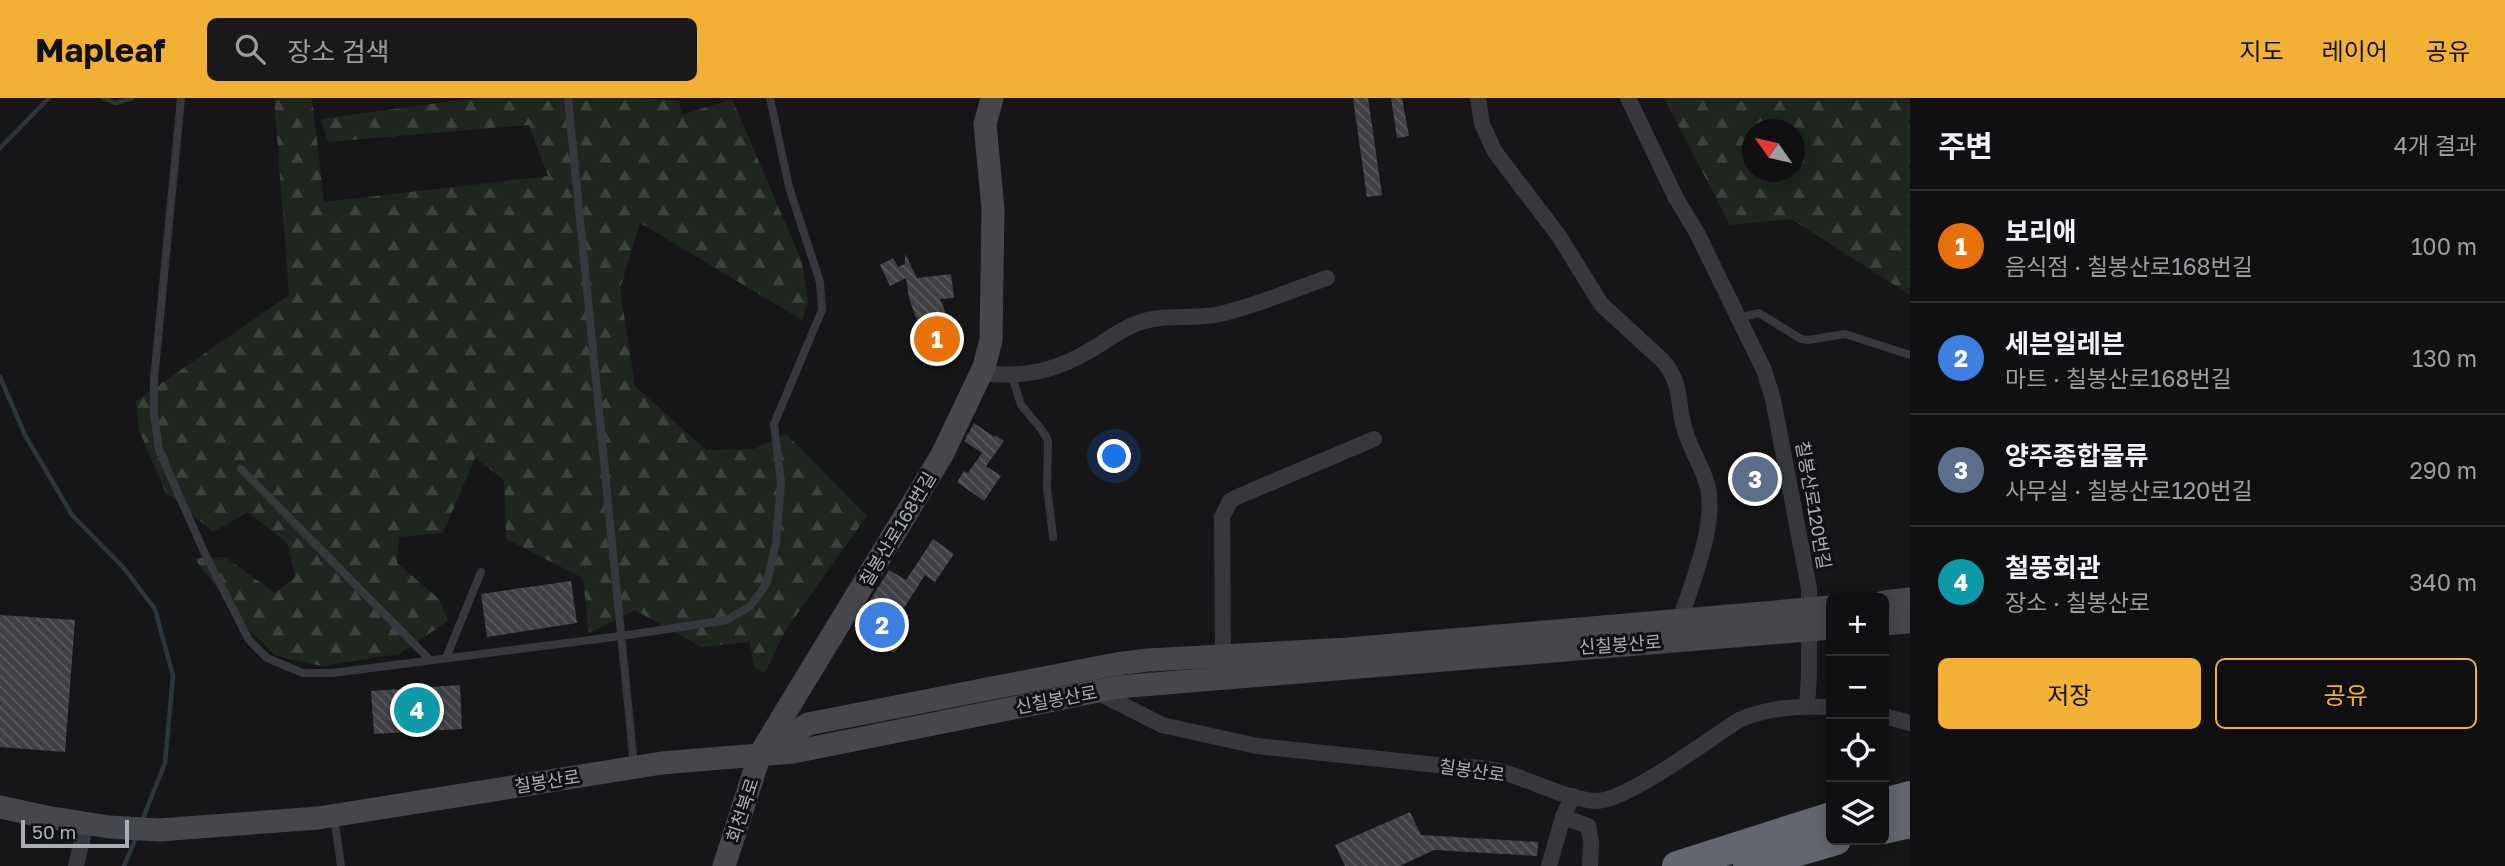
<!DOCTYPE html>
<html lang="ko">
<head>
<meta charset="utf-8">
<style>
	:root { --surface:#101012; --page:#19191b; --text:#f1f3f6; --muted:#9c9d9f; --line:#303032; --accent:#f2b134 }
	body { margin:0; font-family:"Golos Text","Noto Sans KR",sans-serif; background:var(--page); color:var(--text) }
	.controls { position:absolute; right:21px; bottom:21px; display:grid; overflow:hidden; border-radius:10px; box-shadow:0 4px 18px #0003 }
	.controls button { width:63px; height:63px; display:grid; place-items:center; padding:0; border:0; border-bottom:2px solid var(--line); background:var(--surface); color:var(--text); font:35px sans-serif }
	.compass { position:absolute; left:1742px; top:21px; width:63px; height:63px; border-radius:50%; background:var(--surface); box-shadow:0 4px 18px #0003; rotate:304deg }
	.scale { position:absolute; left:21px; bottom:18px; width:108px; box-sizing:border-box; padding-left:7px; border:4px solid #a8adb8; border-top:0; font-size:19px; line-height:24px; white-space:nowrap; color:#a8adb8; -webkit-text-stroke:5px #111113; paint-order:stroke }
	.you { position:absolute; left:1115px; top:359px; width:24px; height:24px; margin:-18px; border:5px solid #fff; border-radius:50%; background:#1a73e8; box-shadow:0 0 0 10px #1a73e833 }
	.badge { display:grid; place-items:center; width:46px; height:46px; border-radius:50%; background:var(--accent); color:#fff; font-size:23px; font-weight:700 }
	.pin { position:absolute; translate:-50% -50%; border:4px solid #fff; box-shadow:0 2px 7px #0006 }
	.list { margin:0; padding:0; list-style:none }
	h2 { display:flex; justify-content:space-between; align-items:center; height:91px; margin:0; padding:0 28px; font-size:30px }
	h2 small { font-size:23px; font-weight:400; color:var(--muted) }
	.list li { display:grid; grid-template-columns:46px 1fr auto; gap:21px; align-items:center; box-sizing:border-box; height:112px; padding:0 28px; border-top:2px solid var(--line) }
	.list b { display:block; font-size:26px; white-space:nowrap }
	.list p { margin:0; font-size:23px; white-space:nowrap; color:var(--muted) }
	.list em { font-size:23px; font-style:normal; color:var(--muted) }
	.actions { display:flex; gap:14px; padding:21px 28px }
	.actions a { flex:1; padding:16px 0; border:2px solid var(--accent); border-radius:10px; text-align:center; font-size:24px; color:var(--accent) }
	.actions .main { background:var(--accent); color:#111 }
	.icon { flex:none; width:38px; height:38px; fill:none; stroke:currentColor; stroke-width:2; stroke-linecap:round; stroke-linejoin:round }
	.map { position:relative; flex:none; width:1910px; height:768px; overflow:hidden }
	header { display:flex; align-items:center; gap:42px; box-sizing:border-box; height:98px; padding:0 35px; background:var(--accent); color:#111 }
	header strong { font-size:33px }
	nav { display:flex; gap:38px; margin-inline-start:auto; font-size:24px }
	.search { width:490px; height:63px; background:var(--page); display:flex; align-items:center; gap:18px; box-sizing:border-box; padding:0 24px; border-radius:10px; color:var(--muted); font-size:26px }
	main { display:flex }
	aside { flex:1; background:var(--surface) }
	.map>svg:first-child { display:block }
	.forest { fill:url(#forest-firs); fill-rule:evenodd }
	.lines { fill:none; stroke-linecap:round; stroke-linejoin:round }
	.stream { stroke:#2c353c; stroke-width:4.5 }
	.building { fill:url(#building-back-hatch) }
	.lane { stroke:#37383d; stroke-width:8 }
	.street { stroke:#37383d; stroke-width:16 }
	.secondary { stroke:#45474d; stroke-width:23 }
	.highway { stroke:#63666e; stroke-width:30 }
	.labels { text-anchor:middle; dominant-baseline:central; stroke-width:6; stroke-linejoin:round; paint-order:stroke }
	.street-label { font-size:18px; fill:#a8adb8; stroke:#111113 }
</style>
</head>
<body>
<header>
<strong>Mapleaf</strong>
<div class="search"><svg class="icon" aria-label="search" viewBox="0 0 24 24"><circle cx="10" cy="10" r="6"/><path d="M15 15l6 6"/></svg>장소 검색</div>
<nav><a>지도</a><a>레이어</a><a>공유</a></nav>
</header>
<main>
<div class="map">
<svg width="1910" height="768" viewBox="0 0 1910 768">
	<defs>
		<pattern id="forest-firs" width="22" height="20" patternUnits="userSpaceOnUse" patternTransform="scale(1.75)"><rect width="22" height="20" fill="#1e261f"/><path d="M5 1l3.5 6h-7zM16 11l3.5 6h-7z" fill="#3c433d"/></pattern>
		<pattern id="building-back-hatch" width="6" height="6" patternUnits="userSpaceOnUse" patternTransform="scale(1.75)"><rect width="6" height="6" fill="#404145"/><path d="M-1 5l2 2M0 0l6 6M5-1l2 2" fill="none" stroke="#595a5e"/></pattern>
	</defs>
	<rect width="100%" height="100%" fill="#161618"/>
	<g class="forest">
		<path d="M274,0h38l12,104 224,-26 -19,-51 -201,17 -7,-23 154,-21h166l38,3 3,14 50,-16 70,163 6,39 -6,19 -162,-97 -20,66 15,97 71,64 48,-1 32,-15 81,82 -82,115 -20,42 -11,-6 -4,-25 -49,5 -66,-37 -46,23 -6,-55 -77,-39 -2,-59 -29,-22 -32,75 -44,4 -2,26 42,36 9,22 -49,33 -77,12 -46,-10 -24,-23 -58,-75 31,-1 50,36 20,-16 -8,-34 -39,-31 -35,20 -48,-41 -26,-61 -3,-29 153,-106z"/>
		<path d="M1664,0h246v197l-119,-76 -61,6zM1752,32h42v42h-42z"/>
	</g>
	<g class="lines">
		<g class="stream">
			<path d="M103,0l12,5 17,-5"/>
			<path d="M0,50l49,-50"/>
			<path d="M0,279l25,58 47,80 51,52 32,42 18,67 -8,87 -24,60"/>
			<path d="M124,768l13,-31"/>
		</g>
	</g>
	<g class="building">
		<path d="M1353,0h15l14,97 -15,2z"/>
		<path d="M1391,0h11l7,38 -12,2z"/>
		<path d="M905,156l12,24 34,-4 3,24 -14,1 9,23 -8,3 12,32 -20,8 -24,-67 -3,-20 -16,8 -10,-21 13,-7 5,9 7,-3z"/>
		<path d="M974,325l20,14 1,-2 9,6 -18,25 15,10 -17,25 -27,-19 7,-11 4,2 14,-20 -18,-12z"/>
		<path d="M933,441l21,15 -19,28 -10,-7 -31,49 14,10 -14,19 -40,-27 35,-56 17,10z"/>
		<path d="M571,483l6,42 -90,14 -6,-43z"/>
		<path d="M0,517l75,5 -10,132 -65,-5z"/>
		<path d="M460,587l2,44 -88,5 -3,-43z"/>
		<path d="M1410,714l11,23 117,7 -1,14 -103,-6 -34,16h-55l-10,-21z"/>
	</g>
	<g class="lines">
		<g class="lane">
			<path d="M181,0l-27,282v33l5,37 46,104 44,86 18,18 36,15h29l289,-37 106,-16 22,-13 12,-15 6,-10 9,-39 5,-61 -7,-58 48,-114 -2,-28 -31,-95 -19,-89"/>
			<path d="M568,0l66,667"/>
			<path d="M1739,220l20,-5 42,26 7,1 37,-6 65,21"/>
			<path d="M1012,278l9,29 21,25 6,11 -1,46 6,50"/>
			<path d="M241,371l189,191"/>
			<path d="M446,560l35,-86"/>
			<path d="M334,719l7,49"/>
		</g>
		<g class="street">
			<path d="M1478,0l4,26 13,28 64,84 42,68 62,57c19,22 14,40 21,66 5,21 19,39 24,61 8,39 -16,94 -28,132"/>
			<path d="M1628,0l48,100 21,35 67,137 9,29 36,189v87l-2,31"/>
			<path d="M982,275c43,5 75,-2 112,-25 15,-9 30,-21 47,-26 24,-8 49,-3 74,-7 35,-7 77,-25 112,-37"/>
			<path d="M1223,558l-1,-139 8,-16 7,-4 137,-58"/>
			<path d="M1095,593l67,34 95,21 189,20c21,0 43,1 63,8 26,8 60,26 87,27 31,0 113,-62 143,-81 30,-13 60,-14 92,-13"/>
			<path d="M1884,618l26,7"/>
			<path d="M1563,719l25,9 3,16 -1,24"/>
			<path d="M76,768l10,-43"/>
			<path d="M1549,768l14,-49 10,-21"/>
		</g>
		<g class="secondary">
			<path d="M1884,504l26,-3"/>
			<path d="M1884,526l26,-2"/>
			<path d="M763,654l45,-28 308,-60 32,-4 200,-11 483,-42"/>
			<path d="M0,709l46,10 63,10 50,3 159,-12 344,-55 131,-11 325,-65 713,-59"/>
			<path d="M724,768l36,-112 182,-299 42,-88 7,-27 2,-131 -8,-85 7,-26"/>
		</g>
		<g class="highway">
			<path d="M1884,705l26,-7"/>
			<path d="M1884,731l26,-6"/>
			<path d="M1677,768l154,-49"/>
			<path d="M1748,768l88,-26"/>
		</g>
	</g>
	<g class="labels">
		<g class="street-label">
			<text transform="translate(1814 407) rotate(80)">칠봉산로120번길</text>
			<text transform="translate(897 431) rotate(-59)">칠봉산로168번길</text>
			<text transform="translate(1620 546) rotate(-4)">신칠봉산로</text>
			<text transform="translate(1056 601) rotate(-11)">신칠봉산로</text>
			<text transform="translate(1472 672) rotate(8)">칠봉산로</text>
			<text transform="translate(547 683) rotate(-9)">칠봉산로</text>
			<text transform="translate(742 712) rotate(-72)">회천북로</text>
		</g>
	</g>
</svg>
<div class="controls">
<button>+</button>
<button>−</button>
<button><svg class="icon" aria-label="locate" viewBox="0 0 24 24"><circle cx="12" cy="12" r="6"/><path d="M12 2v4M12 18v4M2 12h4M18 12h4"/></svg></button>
<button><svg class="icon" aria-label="layers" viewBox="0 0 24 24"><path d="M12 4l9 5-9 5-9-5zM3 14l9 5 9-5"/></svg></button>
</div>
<svg class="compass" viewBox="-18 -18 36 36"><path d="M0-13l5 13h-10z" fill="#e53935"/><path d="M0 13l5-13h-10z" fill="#9c9d9f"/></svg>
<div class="scale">50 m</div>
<div class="you"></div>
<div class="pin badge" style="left:937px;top:241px;background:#e8710a">1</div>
<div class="pin badge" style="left:882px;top:527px;background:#3f7fe0">2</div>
<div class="pin badge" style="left:1755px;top:381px;background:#5c6f8a">3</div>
<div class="pin badge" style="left:417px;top:612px;background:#0f9aa8">4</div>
</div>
<aside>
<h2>주변<small>4개 결과</small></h2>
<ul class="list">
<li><span class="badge" style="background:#e8710a">1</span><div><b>보리애</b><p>음식점 · 칠봉산로168번길</p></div><em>100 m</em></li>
<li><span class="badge" style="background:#3f7fe0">2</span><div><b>세븐일레븐</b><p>마트 · 칠봉산로168번길</p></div><em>130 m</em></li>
<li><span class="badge" style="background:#5c6f8a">3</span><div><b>양주종합물류</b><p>사무실 · 칠봉산로120번길</p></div><em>290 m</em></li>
<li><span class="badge" style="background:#0f9aa8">4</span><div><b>철풍회관</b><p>장소 · 칠봉산로</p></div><em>340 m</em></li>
</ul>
<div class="actions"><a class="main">저장</a><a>공유</a></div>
</aside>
</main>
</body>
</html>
